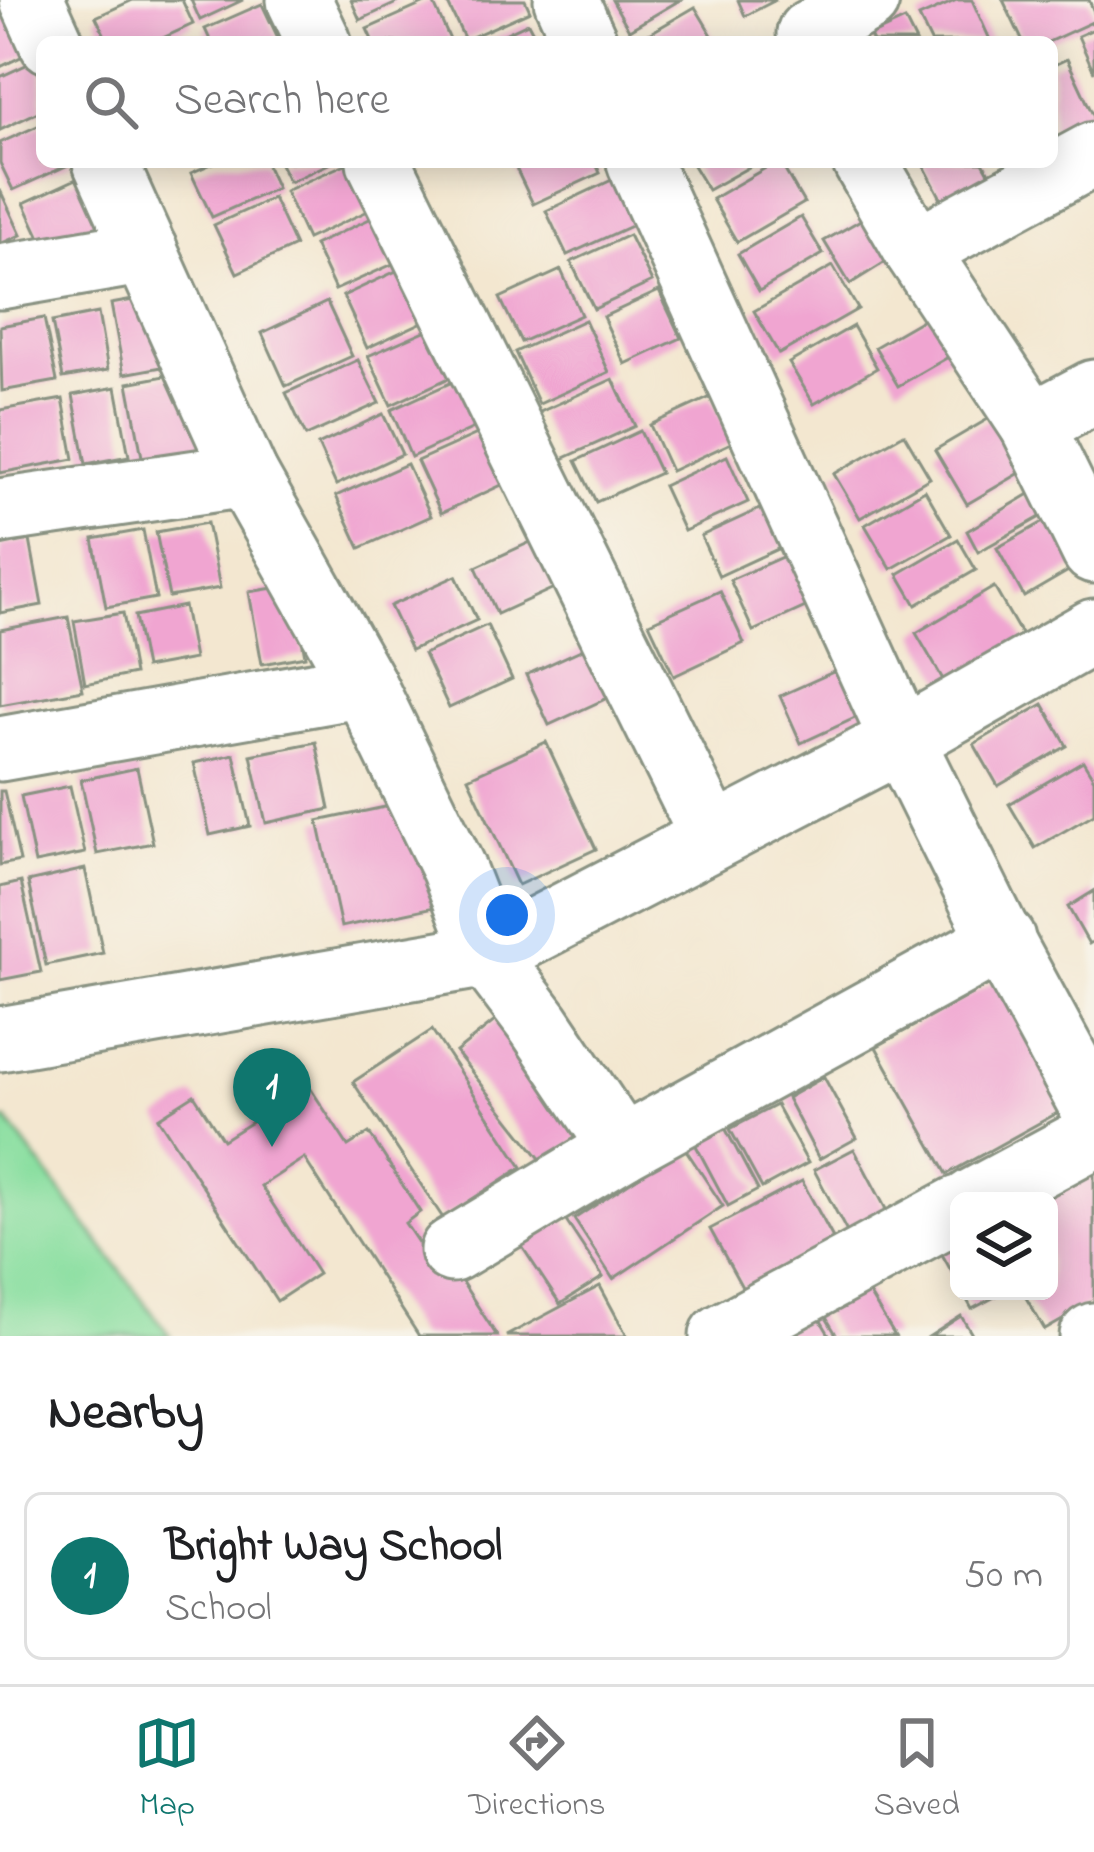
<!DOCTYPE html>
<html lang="en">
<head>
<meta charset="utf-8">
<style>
	:root { --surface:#fff; --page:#f2f2f2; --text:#202124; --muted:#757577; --line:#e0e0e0; --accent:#0f766e }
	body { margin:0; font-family:"Indie Flower",sans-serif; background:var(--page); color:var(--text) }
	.controls { position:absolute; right:36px; bottom:36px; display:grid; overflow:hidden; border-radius:18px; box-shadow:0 6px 30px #0003 }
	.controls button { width:108px; height:108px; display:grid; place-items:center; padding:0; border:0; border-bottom:3px solid var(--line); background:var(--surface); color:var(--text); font:60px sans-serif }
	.you { position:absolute; left:507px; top:915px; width:42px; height:42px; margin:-30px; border:9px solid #fff; border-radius:50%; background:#1a73e8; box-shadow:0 0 0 18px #1a73e833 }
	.badge { display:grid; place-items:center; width:78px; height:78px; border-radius:50%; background:var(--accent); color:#fff; font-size:39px; font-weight:700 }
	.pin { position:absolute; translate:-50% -99px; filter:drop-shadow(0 3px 6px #0008) }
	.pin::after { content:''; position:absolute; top:63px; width:42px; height:36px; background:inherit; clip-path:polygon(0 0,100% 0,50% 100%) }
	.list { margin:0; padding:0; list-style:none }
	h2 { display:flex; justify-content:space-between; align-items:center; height:156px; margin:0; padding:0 48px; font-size:51px }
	h2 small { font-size:39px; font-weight:400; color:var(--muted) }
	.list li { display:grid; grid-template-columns:78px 1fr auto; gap:36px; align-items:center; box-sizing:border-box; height:168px; margin:0 24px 24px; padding:0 24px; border:3px solid var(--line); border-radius:18px }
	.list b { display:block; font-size:45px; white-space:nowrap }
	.list p { margin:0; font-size:39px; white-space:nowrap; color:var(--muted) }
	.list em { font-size:39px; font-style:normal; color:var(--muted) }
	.icon { flex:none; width:66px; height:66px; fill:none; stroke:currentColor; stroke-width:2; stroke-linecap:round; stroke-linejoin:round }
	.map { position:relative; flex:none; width:1094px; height:1336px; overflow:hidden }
	.search { position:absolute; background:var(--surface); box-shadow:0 6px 30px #0003; left:36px; right:36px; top:36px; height:132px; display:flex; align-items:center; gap:30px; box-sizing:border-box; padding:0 42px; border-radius:18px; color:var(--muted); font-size:45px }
	.sheet { height:348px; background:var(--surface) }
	nav { display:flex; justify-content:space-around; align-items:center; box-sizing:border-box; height:168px; border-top:3px solid var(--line); background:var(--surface); font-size:33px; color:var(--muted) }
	nav a { display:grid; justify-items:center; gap:6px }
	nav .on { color:var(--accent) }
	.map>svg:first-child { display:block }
	.green { fill:#8bdfa1; stroke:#558e6a; stroke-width:3 }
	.building { fill:#f0a5d1 }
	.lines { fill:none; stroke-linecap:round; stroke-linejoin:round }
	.minor-casing { stroke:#899282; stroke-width:69 }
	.minor { stroke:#fff; stroke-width:63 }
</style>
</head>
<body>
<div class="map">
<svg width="1094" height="1336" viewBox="0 0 1094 1336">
	<rect width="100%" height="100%" fill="#f7f3e8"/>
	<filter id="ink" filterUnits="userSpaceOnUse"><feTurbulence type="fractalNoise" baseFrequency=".00833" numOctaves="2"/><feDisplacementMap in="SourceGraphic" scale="24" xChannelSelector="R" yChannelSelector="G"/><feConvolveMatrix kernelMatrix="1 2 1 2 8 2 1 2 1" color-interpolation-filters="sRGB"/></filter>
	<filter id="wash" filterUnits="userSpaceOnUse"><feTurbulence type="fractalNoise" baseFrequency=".004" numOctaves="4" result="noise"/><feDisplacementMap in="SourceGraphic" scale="48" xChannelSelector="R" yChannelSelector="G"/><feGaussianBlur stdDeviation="2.7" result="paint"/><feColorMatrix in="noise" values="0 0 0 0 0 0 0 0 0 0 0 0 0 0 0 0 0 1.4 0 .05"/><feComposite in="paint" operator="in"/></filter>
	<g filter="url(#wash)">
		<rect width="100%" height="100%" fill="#f3e7d0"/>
		<path class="green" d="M7,1120l163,216h-170v-215z"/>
		<g id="blocks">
			<g class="building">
				<path d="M133,0h49l11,24 -39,18h-46l-12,-25z"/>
				<path d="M191,0h52l-43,20z"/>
				<path d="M351,0h52l-43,20z"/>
				<path d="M432,0l19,42h-78l-6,-13z"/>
				<path d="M446,0h79l5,11 -65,29z"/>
				<path d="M612,0h68l-51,30z"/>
				<path d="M738,0h38l-31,16z"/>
				<path d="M957,0h15l19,42h-60l-12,-25z"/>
				<path d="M1003,0h86l5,12v9l-46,21h-25z"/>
				<path d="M262,4l18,38h-69l-6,-13z"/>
				<path d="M10,6l21,46 -31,15v-57z"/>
				<path d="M695,7l21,35h-81z"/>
				<path d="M905,20l11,22h-43l-3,-6z"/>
				<path d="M528,23l10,19h-51z"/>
				<path d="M1094,29v43l-16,-36z"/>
				<path d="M1067,59l27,58v25l-42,20v-96z"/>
				<path d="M37,60l5,11v39l-42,20v-53z"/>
				<path d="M42,124v38h33l-62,28 -13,-27v-20z"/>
				<path d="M216,162h49l12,26 -65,29 -21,-44z"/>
				<path d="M279,162h54l-44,20z"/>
				<path d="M350,162l31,43 -74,34 -22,-48z"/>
				<path d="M513,162h82l5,11 -67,31z"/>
				<path d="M691,162h67l-50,28z"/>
				<path d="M776,162h4l24,41 -67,39 -25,-43z"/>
				<path d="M922,162h61l9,16 -48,26z"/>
				<path d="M94,171l25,54 -70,32 -25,-54z"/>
				<path d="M614,179l21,45 -68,31 -21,-44z"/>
				<path d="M0,190l21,45 -21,9z"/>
				<path d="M273,198l22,48 -58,27 -23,-48z"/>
				<path d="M878,210l25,41 -53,33 -26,-43z"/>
				<path d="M374,217l21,46 -60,27 -21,-45z"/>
				<path d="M801,217l22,37 -64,37 -21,-37z"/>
				<path d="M629,235l23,47 -58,27 -23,-47z"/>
				<path d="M833,266l25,43 -79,45 -25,-43z"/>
				<path d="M405,267l24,52 -62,29 -24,-52z"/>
				<path d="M561,270l20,45 -60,27 -21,-44z"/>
				<path d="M659,291l22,47 -56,26 -22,-47z"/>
				<path d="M155,296l12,70 -43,8 -13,-70z"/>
				<path d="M327,302l25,54 -66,30 -24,-53z"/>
				<path d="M941,309l23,39 -66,38 -23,-39z"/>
				<path d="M98,313l10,57 -45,8 -11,-56z"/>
				<path d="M44,318l13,63 -55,10 -2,-65z"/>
				<path d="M585,320l24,52 -70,32 -24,-52z"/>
				<path d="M443,323l23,47 -75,35 -23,-49z"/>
				<path d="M853,326l24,42 -63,36 -25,-41z"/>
				<path d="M358,360l21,43 -73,33 -20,-43z"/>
				<path d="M191,371l14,80 -62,11 -15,-79z"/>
				<path d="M613,379l22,47 -75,34 -22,-47z"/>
				<path d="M457,380l21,46 -67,31 -20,-47z"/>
				<path d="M116,387l13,69 -43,8 -13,-69z"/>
				<path d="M711,397l22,45 -62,29 -21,-46z"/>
				<path d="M63,399l11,60 -74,14v-63z"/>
				<path d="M1000,412l32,54 -65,38 -32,-54z"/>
				<path d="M383,414l19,40 -66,31 -18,-40z"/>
				<path d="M484,431l24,51 -67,31 -24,-52z"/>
				<path d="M640,431l20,42 -64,29 -20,-41z"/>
				<path d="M904,434l26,44 -70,40 -26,-44z"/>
				<path d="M727,456l21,46 -64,29 -21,-45z"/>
				<path d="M407,464l24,52 -71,32 -24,-52z"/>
				<path d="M1038,489l13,22 -73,41 -11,-21z"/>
				<path d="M925,490l26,45 -60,34 -26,-44z"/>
				<path d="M766,506l18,40 -65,30 -18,-40z"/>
				<path d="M1054,516l28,47 -58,34 -27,-49z"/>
				<path d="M207,523l13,65 -51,9 -13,-65z"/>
				<path d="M143,530l13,68 -50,9 -13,-68z"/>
				<path d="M958,539l18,31 -60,35 -18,-31z"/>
				<path d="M30,540l12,65 -42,8v-67z"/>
				<path d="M535,540l21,47 -59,27 -21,-47z"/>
				<path d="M791,553l23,50 -61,28 -23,-51z"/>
				<path d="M456,576l21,44 -66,30 -21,-44z"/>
				<path d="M292,585l13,71 -43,8 -13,-72z"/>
				<path d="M994,587l39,68 -78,45 -39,-67z"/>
				<path d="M720,591l24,52 -70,33 -25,-53z"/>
				<path d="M184,606l10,53 -49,9 -10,-52z"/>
				<path d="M123,613l11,61 -49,10 -11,-63z"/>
				<path d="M68,617l15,73 -83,15v-75z"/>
				<path d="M487,625l25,54 -63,29 -25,-54z"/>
				<path d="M594,644l22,50 -67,31 -23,-50z"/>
				<path d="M849,665l21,46 -69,32 -21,-47z"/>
				<path d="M1043,704l24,42 -69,40 -24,-42z"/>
				<path d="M316,742l14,67 -64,14 -15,-68z"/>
				<path d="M546,742l50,107 -78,36 -50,-107z"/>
				<path d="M234,754l16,72 -40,9 -16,-72z"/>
				<path d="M1083,761l11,18v35l-59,34 -26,-44z"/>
				<path d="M137,768l16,75 -56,11 -16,-74z"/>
				<path d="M70,786l15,67 -50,10 -14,-67z"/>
				<path d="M0,791h4l16,70 -20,4z"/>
				<path d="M409,802l35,103 -103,22 -23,-106z"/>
				<path d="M85,869l18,84 -57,12 -18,-83z"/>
				<path d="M21,882l20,90 -41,8v-93z"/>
				<path d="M1094,891v50l-5,3 -21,-37z"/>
				<path d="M999,979l71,127 -123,68 -71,-127z"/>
				<path d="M496,1020l89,114 -40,31 -89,-113z"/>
				<path d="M432,1030l90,137 -79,51 -90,-136z"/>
				<path d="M303,1077l45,69 21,-13 51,79 -15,11 18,27 13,-8 61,94h-78l-115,-178 -43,28 57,88 -41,27 -119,-183 36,-23 29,45 57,-36 -6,-8z"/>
				<path d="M824,1077l33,61 -38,21 -32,-61z"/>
				<path d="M776,1105l32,58 -46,25 -32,-59z"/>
				<path d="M723,1124l35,66 -30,16 -35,-66z"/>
				<path d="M684,1147l39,59 -110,73 -39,-60z"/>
				<path d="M854,1149l33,62 -40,21 -33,-62z"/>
				<path d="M1094,1154v148l-49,28 -23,-39h27v-90h-38z"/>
				<path d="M802,1181l32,59 -91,49 -33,-60z"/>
				<path d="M564,1218l39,59 -43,27 -39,-59z"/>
				<path d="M959,1224v61l-26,-47z"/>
				<path d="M860,1279l35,57h-58l-19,-32z"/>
				<path d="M600,1286l27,50h-121z"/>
				<path d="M962,1291h44l-34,18z"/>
				<path d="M815,1311l15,25h-56z"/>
				<path d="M961,1316l12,20h-43z"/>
			</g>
		</g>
	</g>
	<g filter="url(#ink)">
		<use href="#blocks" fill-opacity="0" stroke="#899282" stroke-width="3"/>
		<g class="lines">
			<g class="minor-casing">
				<g id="minor">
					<path d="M32,0l19,42"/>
					<path d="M299,0l20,42"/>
					<path d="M566,0l19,42"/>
					<path d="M809,33l58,-33"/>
					<path d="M1094,154l-178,96 116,175 62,126"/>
					<path d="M105,162l141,313 118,210"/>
					<path d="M379,162l333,674"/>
					<path d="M639,162l263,578 93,188 99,183"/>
					<path d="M865,162l51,88"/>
					<path d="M0,277l146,-25"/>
					<path d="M1032,425l62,-33"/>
					<path d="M0,511l246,-36"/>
					<path d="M0,749l364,-64 89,183 34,87 415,-215 192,-109"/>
					<path d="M0,1039l487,-84 52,69 83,124 381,-209"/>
					<path d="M973,1201l121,-65"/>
					<path d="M452,1250l170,-102"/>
					<path d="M722,1336l237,-128"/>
					<path d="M1092,1336l2,-1"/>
				</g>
			</g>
			<use href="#minor" class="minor"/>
		</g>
	</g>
</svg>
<div class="controls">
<button><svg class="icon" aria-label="layers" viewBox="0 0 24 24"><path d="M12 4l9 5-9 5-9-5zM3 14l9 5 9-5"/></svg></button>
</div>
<div class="you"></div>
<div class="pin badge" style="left:272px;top:1147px">1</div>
<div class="search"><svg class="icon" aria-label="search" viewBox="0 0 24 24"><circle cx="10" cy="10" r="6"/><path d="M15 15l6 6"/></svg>Search here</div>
</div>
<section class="sheet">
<h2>Nearby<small></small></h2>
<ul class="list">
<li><span class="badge">1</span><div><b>Bright Way School</b><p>School</p></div><em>50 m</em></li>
</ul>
</section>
<nav>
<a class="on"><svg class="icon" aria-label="map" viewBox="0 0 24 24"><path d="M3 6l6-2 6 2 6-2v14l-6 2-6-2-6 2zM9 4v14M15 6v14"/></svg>Map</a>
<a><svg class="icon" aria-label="directions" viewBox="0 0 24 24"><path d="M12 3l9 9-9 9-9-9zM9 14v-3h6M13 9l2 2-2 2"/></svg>Directions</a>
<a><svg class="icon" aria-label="saved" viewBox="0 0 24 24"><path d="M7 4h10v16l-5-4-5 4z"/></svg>Saved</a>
</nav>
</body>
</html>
